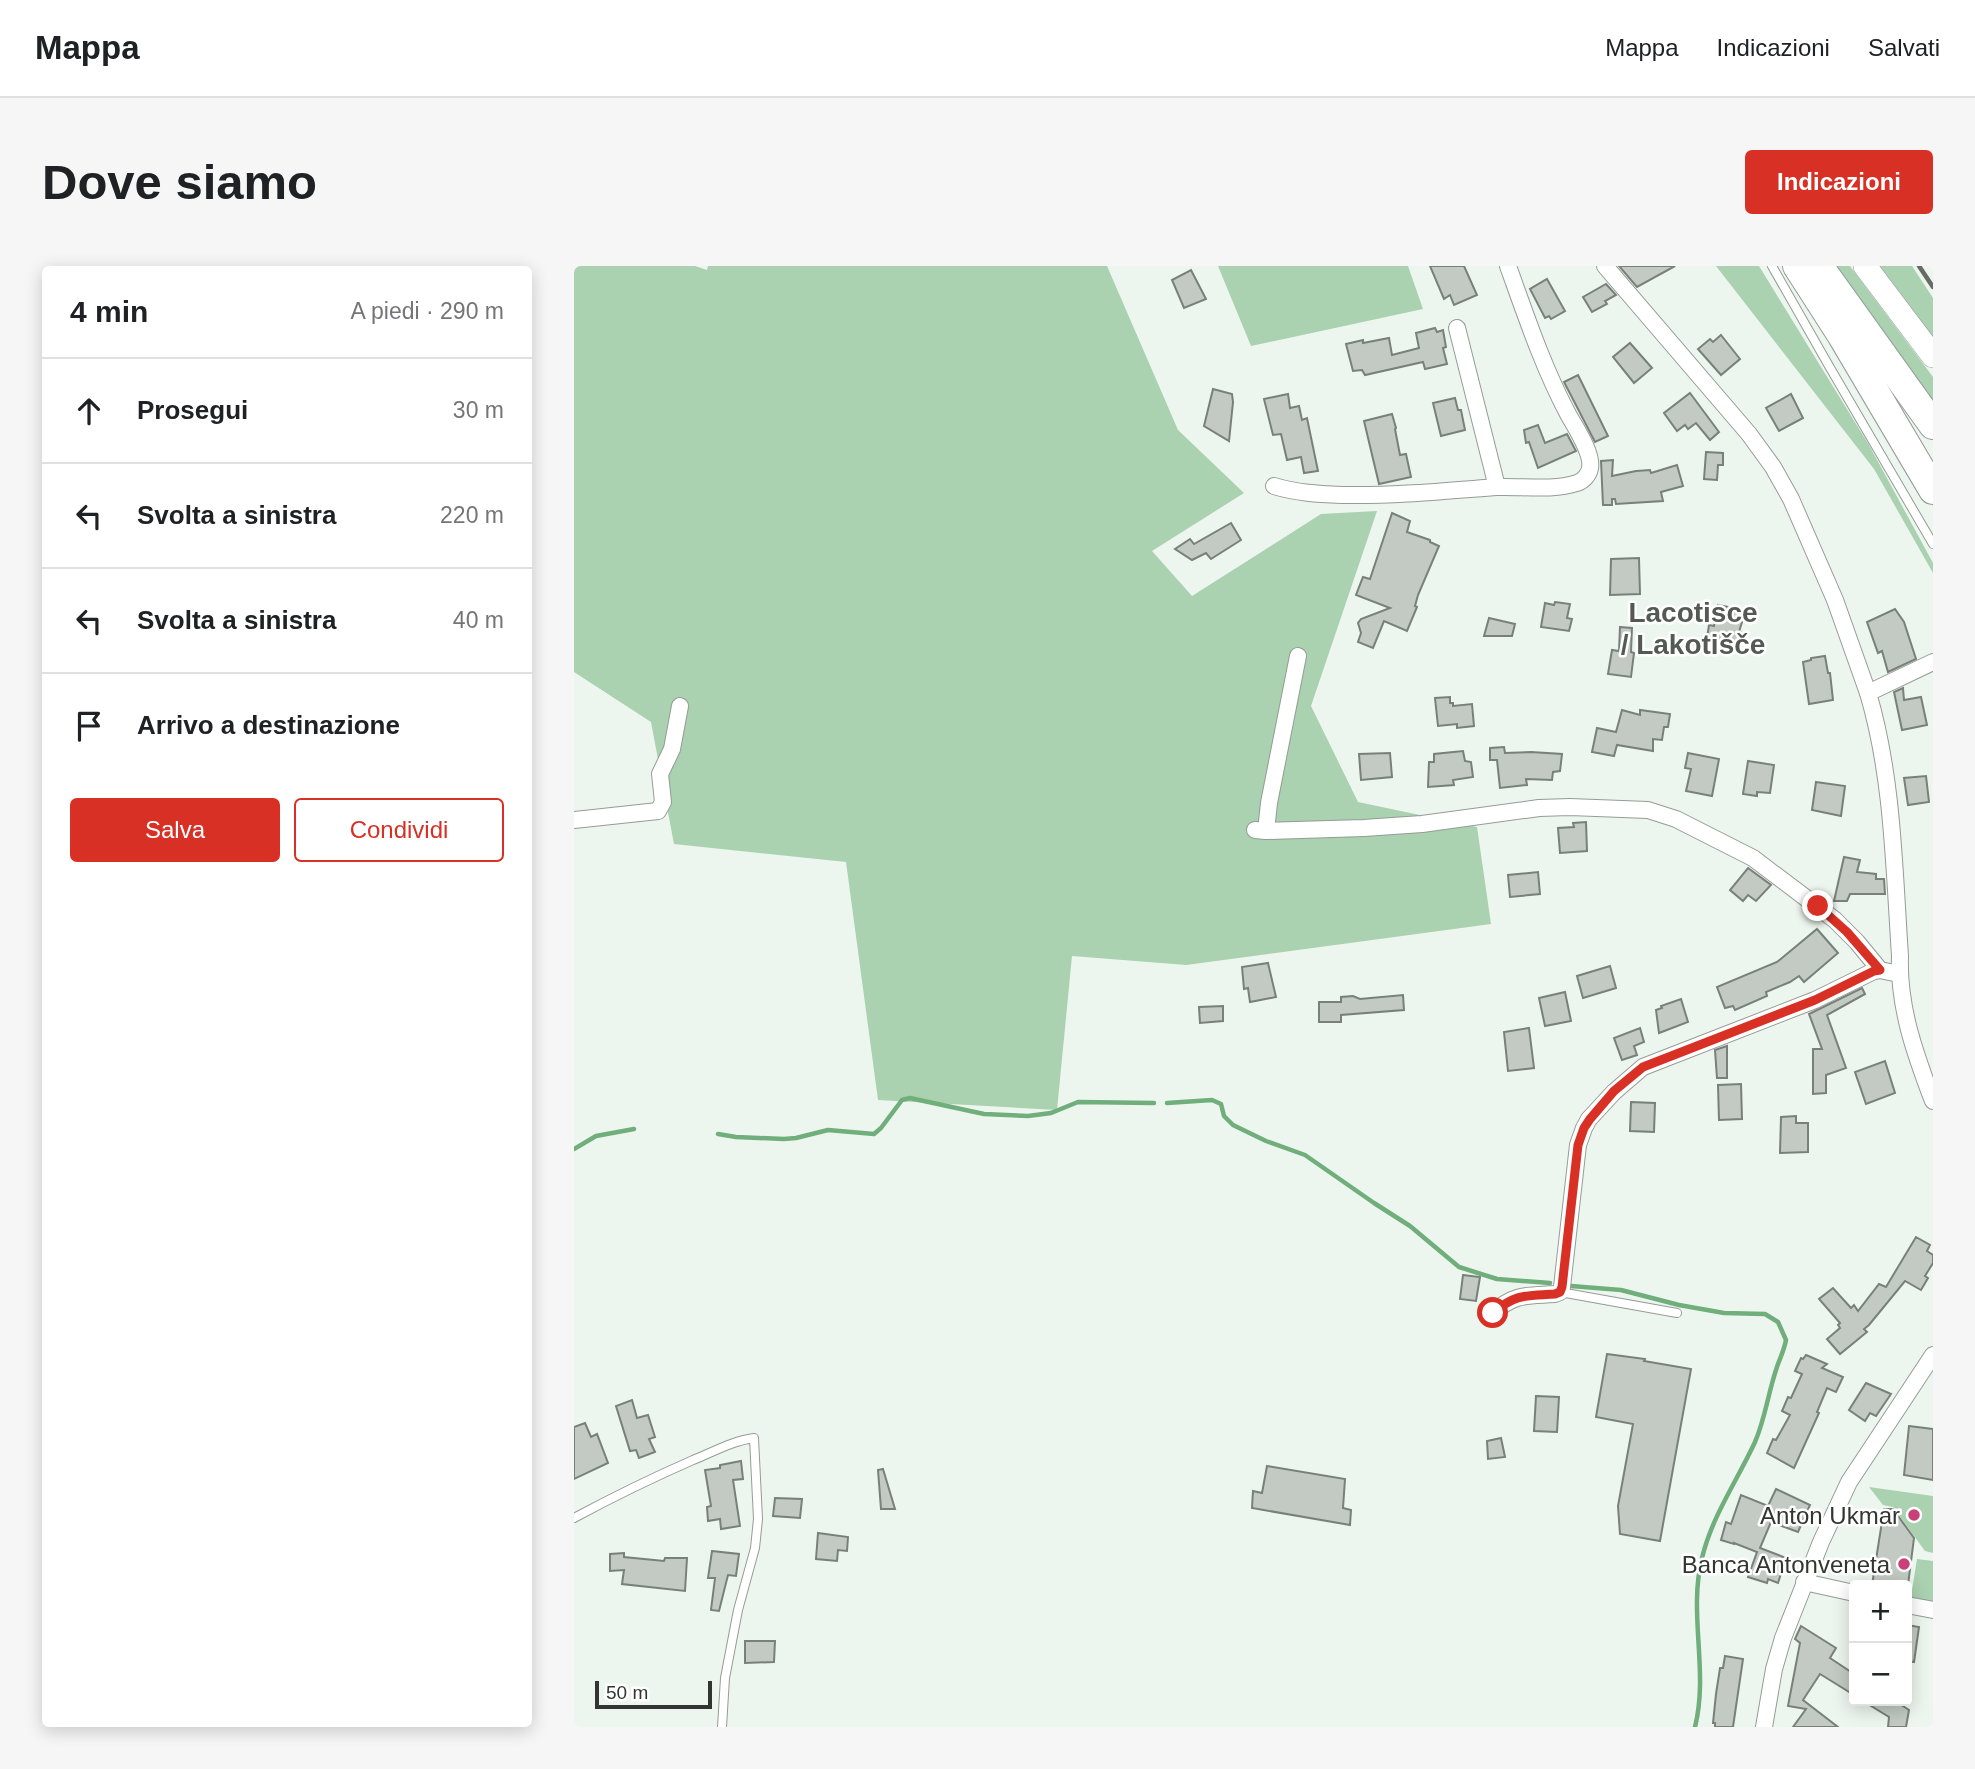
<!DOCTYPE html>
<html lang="it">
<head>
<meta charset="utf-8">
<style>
	:root { --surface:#fff; --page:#f6f6f6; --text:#202124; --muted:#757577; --line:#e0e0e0; --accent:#d93025 }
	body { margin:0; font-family:Arial,sans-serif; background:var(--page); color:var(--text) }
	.controls { position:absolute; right:21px; bottom:21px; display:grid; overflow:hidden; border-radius:7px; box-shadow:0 4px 18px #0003 }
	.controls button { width:63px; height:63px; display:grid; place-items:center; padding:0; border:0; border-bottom:2px solid var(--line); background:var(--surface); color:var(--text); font:35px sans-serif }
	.scale { position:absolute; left:21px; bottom:18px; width:117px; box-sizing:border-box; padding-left:7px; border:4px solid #323532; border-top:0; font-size:19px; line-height:24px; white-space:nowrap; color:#323532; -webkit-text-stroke:5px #fff; paint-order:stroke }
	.stop { position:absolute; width:21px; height:21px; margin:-16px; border:5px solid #d93025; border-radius:50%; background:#fff }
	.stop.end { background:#d93025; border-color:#fff; box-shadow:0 2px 7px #0008 }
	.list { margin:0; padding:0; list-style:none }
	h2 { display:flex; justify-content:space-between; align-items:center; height:91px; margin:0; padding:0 28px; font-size:30px }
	h2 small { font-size:23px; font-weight:400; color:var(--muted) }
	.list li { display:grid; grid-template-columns:46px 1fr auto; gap:21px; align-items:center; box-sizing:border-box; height:105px; padding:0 28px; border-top:2px solid var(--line) }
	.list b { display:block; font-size:26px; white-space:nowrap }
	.list em { font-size:23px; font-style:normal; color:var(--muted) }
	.actions { display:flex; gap:14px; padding:21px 28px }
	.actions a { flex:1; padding:16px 0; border:2px solid var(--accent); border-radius:7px; text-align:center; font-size:24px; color:var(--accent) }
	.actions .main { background:var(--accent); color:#fff }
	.icon { flex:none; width:38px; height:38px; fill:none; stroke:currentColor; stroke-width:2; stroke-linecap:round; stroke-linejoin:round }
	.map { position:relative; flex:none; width:1359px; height:1461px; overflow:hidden; border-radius:7px }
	header { display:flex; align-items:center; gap:42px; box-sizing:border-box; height:98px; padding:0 35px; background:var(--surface); border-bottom:2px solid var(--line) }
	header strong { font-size:33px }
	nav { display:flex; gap:38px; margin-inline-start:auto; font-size:24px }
	.intro { display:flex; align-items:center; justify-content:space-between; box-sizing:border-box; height:168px; padding:0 42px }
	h1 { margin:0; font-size:49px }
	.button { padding:18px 32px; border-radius:7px; background:var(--accent); color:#fff; font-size:24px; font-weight:700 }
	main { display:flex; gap:42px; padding:0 42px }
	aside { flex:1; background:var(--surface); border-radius:7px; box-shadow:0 4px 18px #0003 }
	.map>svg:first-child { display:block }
	.green { fill:#aad1b0 }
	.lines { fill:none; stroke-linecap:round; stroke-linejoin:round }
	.stream { stroke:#70ae7b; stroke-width:4.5 }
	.building { fill:#c2cac3; stroke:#788079; stroke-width:2 }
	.lane-casing { stroke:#949c95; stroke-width:10 }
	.street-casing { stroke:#949c95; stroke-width:18 }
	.secondary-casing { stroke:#949c95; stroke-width:24 }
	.highway-casing { stroke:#949c95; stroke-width:30 }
	.lane { stroke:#fff; stroke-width:8 }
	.street { stroke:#fff; stroke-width:16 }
	.secondary { stroke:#fff; stroke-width:23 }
	.highway { stroke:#fff; stroke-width:28 }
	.rail { stroke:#666b66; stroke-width:4.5 }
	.route { stroke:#d93025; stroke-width:9 }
	.poi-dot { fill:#c94079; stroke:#fff; stroke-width:2.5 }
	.labels { text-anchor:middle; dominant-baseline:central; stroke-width:5; stroke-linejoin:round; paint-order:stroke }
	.poi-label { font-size:24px; fill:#323532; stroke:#fff; text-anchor:end }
	.quarter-label { font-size:28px; font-weight:bold; fill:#535a54; stroke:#fff }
</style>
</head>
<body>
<header>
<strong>Mappa</strong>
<nav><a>Mappa</a><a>Indicazioni</a><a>Salvati</a></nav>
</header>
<div class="intro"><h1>Dove siamo</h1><a class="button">Indicazioni</a></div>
<main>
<aside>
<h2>4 min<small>A piedi · 290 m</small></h2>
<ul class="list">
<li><svg class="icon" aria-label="ahead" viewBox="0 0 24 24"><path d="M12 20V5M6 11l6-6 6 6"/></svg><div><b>Prosegui</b></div><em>30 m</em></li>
<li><svg class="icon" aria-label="left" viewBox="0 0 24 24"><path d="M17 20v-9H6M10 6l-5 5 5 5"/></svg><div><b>Svolta a sinistra</b></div><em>220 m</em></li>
<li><svg class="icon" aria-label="left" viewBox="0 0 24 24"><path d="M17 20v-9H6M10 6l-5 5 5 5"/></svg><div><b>Svolta a sinistra</b></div><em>40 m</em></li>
<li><svg class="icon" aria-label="arrive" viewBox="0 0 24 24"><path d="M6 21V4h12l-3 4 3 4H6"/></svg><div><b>Arrivo a destinazione</b></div></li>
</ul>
<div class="actions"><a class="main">Salva</a><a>Condividi</a></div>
</aside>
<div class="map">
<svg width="1359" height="1461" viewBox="0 0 1359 1461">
	<rect width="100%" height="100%" fill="#edf6ee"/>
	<g class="green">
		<path d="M0,0h121l12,4 1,-4h399l71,164 66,63 -92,58 40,45 129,-82 56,-3 -66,195 47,96 119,25 14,97 -305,41 -114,-9 -15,154 -179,-10 -32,-238 -172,-18 -23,-122 -77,-50z"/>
		<path d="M644,0h190l15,43 -172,37z"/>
		<path d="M1142,0h43l110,179 64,118v10l-59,-104z"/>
		<path d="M1255,0h21l83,111v31z"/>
		<path d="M1303,0h35l21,32v42z"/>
		<path d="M1295,1221l64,9v57l-8,-2 -32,-44 -10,-2z"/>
		<path d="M1343,1293l16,2v44l-26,-8 5,-7z"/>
	</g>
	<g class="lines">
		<g class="stream">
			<path d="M593,837l45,-3 9,4 3,12 9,9 33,16 39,14 69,48 36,23 49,41 38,12 53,4"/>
			<path d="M144,868l18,3 48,2 12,-1 32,-8 46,4 7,-6 21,-28 8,-2 74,16 44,2 23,-3 27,-11 76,1"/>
			<path d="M0,883l22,-13 38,-7"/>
			<path d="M997,1020l50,4 58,15 45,8 41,1 13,8 8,18c-2,11 -7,20 -10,30 -8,24 -11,49 -21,72 -18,39 -43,74 -53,116 -14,56 7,113 -7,169"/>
		</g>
	</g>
	<g class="building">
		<path d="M856,0h34l13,29 -23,10 -4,-10 -6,4z"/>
		<path d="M1045,0h56l-38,21z"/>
		<path d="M617,4l15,29 -22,9 -12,-28z"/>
		<path d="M973,13l18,32 -14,8 -2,-3 -4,2 -15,-29z"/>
		<path d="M1032,18l10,11 -11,6 2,3 -15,8 -9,-15z"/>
		<path d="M861,62l2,4 6,-2 3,17 -3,1 4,16 -22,5 -2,-7 -58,13 -3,-5 -9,1 -7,-27 17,-4v3l26,-5 3,17 27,-7 -3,-15z"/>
		<path d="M1147,69l19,24 -19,16 -23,-26 12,-10 3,3z"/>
		<path d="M1056,77l22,25 -18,15 -21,-26z"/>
		<path d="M1004,109l30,61 -13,6 -31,-60z"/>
		<path d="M639,123l19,5 1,8 -4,39 -25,-15z"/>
		<path d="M1116,127l29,39 -9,8 -14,-17 -8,6 -3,-4 -8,6 -13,-18z"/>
		<path d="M714,128l2,14 9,-2 3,14 5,-2 11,53 -14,2 -3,-16 -14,3 -6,-26 -8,1 -9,-36z"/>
		<path d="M1217,128l12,24 -24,13 -13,-23z"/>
		<path d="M881,132l3,12h3l4,20 -24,6 -8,-33z"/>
		<path d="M818,148l4,14 -1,1 5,26 6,-1 5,23 -32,7 -15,-63z"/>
		<path d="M964,159l7,18 22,-9 9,17 -38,17 -9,-26 -3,1 -2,-13z"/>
		<path d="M1132,186l17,1v12h-5l-1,15 -13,-1z"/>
		<path d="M1039,194l-1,16 24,-5 14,-1 1,3 26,-8 6,21 -22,6 2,9 -47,3 -1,-5h-3v6h-9l-2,-44z"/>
		<path d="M818,247l18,8 -3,11 23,8v2l9,4 -21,49 -3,11 2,1 -10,24 -23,-10 -11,27 -15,-6 3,-9 -3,-10 3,-4 29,-11 -34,-13 7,-18 7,2z"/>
		<path d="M657,257l10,17 -30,19 -5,-6 -14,7 -17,-11 15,-10 4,5z"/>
		<path d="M1065,292l1,36 -30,1 1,-36z"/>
		<path d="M981,336l15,2 -3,14 5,1 -3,12 -28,-4 4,-24 9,2z"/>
		<path d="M1144,339l21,4 -3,12 6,1 -3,10 4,1 -4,18 -14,-3 1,-6 -19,-4 2,-13 5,1z"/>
		<path d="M1321,343l9,13 12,37 -28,13 -6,-21 -4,2 -11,-31z"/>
		<path d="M915,352l26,6 -3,12h-28z"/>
		<path d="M1046,361l12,1 -1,24 3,1 -3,24 -23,-3 4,-24 7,1z"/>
		<path d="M1251,390l3,17h2l3,27 -24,4 -6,-42 8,-2v-2z"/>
		<path d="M1329,422l1,12 17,-3 6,28 -25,5 -8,-38z"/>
		<path d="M876,431v6h3v3l19,-2 2,22 -17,2v-4l-19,2 -3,-28z"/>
		<path d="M1048,444l18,5v-5l30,4 -2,13h-4l-2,13 -9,-1v12l-36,-6 -3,11 -22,-4 5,-24 19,4z"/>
		<path d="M930,481l1,6 26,-1 31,2 -2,17 -7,1 -1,8 -26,-1 1,6 -27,3 -3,-28h-7v-12z"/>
		<path d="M889,485l2,10 6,1 2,15 -20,3 1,5 -26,2 1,-25h5v-8z"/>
		<path d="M816,487l2,24 -31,3 -2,-26z"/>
		<path d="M1114,487l31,6 -7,37 -26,-5 5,-22 -6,-1z"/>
		<path d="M1174,495l26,4 -4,28 -13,-1v4l-14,-2z"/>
		<path d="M1352,510l3,26 -21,3 -4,-27z"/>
		<path d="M1242,516l29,4 -4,30 -29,-6z"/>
		<path d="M1012,556l1,29 -27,2 -2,-25 16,-1 -1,-4z"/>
		<path d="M1270,591l16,3 -3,12 19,2v5h8l1,15h-35l-3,7h-13z"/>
		<path d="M1174,602l23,17 -15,16 -8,-6 -5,6 -13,-11z"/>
		<path d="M964,606l2,22 -30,3 -2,-22z"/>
		<path d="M1243,663l21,24 -34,29 -5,-6 -9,6 -24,10 1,4 -32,14 -2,-4 -8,2 -8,-21 60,-25z"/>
		<path d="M694,697l8,34 -26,5 -2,-14 -4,1 -2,-22z"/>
		<path d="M1036,700l6,22 -33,10 -6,-22z"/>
		<path d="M1288,722l3,6 -38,21 19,53 -20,7v18l-13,1v-45h9l-13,-35z"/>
		<path d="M991,726l6,29 -26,5 -6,-28z"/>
		<path d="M829,729l1,15 -63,5v7h-22v-20h22v-5l12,-1 7,3z"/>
		<path d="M1107,733l7,23 -29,11 -3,-23 6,-2 -1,-2z"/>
		<path d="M649,740v15l-23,2 -1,-16z"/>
		<path d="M955,762l5,40 -26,3 -4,-39z"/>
		<path d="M1066,762l4,14 -10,4 3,9 -15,5 -8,-22z"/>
		<path d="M1153,780v32h-10l-2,-28z"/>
		<path d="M1311,795l10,32 -29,11 -11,-32z"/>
		<path d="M1167,818l1,35 -23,1 -1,-35z"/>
		<path d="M1057,836l24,1 -1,29 -24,-1z"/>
		<path d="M1222,850v7h12v29l-28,1 1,-36z"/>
		<path d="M1342,971l14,8 -3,6 6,4v8l-8,13 3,2 -7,12 -16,-9 -36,44 -5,4 3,3 -27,22 -13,-15 13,-11 -2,-3 2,-2 -21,-24 14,-11 18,20 3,-3 4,6 21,-27 7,3z"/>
		<path d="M889,1009l17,2 -4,24 -16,-2z"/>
		<path d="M1033,1088l38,5 -1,2 47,8 -31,172 -40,-7 -2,-28 15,-82 -37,-7z"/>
		<path d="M1232,1089l21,9 -5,4 21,9 -7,15 -9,-4 -10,24 2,1 -25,55 -27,-15 6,-14 3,1 14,-25 -8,-4 6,-14 3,1 11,-24 -7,-3 6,-13 2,1z"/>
		<path d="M1292,1117l25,11 -15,22 -6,-3 -5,8 -16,-11z"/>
		<path d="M962,1130l23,1 -2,35 -23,-1z"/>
		<path d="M58,1134l5,18 11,-3 7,22 -6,2 6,13 -16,6 -3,-8 -6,1 -14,-45z"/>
		<path d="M11,1157l6,14 6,-3 11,29 -34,16v-52z"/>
		<path d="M1335,1160l24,3v51l-29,-5z"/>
		<path d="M927,1172l4,19 -17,2 -1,-18z"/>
		<path d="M167,1195l2,18 -10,1 7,46 -19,3 -1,-10 -12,2 -1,-14 4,-1 -6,-36 15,-2v-3z"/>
		<path d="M693,1200l78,13 -2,29 8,2 -1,15 -98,-17 1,-17 9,2z"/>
		<path d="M309,1203l12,40h-14l-3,-39z"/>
		<path d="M1202,1223l34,16 -12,27 -27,-10 -11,26 26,10 -8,25 -10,-4 -1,4 -19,-6 9,-25 -23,-9v1l-13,-4 5,-18 5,2 10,-29 27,11z"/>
		<path d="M201,1232l27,1 -2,19 -27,-2z"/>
		<path d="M1310,1243h9l21,29 -6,47h-36z"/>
		<path d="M244,1267l30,4 -1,14 -9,-1 -1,11 -21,-2z"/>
		<path d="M138,1285l27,3 -3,22 -8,-1 -9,36 -8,-1 4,-32h-7z"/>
		<path d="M50,1287v4l40,4 1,-3h22l-2,33 -63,-7 2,-14 -14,1v-17z"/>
		<path d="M1333,1359l12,2 -5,35 -7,-1z"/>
		<path d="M1227,1360l35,22 -6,10 24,16v21l-34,-21 -17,26 35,27h-45l13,-18 -18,-3 12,-63 -5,-4z"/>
		<path d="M171,1375h30l-1,21 -29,1z"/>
		<path d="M1151,1390l18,3 -10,68h-18v-4h-2l3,-29 4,-26h3z"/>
		<path d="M1289,1435h32l14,9 -3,17h-18l1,-10z"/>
	</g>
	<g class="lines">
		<g class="lane-casing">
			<g id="lane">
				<path d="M1198,0l57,100 104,178"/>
				<path d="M986,1026l117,21"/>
				<path d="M0,1252c39,-21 78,-40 119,-58 20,-8 39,-19 61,-22l4,81 -3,29 -17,62 -13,68 -3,49"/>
			</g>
		</g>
		<g class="street-casing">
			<g id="street">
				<path d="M1031,0l144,168 24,33 18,32 44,101 33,93"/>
				<path d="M883,62l40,159"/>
				<path d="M700,220c23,7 44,8 68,9 52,1 103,-4 155,-8 25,-1 55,4 80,-4 6,-2 12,-8 13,-15 3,-15 -15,-41 -22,-54 -25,-47 -42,-98 -60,-148"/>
				<path d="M1359,396l-65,31c25,84 26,175 32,263 -2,50 15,98 33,145"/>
				<path d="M0,554l84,-9 5,-9 -3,-28 12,-25 8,-43"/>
				<path d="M681,564l11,1 98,-3 58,-4 117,-16 31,-1 78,3 28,9 77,39 82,62 22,22 23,28 19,4"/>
				<path d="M692,565l3,-28 29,-147"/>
				<path d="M919,1047c22,-20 34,-17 62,-19l5,-2 2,-5 16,-142 6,-17 5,-9 25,-27 29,-25 172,-67 59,-29 6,-1"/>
				<path d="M1230,1316l50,11"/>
				<path d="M1333,1339l26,5"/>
				<path d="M1190,1461l10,-58 9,-31 38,-96 28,-60 84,-127"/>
			</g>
		</g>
		<g class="secondary-casing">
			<path id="secondary" d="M1291,0l68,90"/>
		</g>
		<g class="highway-casing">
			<g id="highway">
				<path d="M1223,0l45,70 91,154"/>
				<path d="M1245,0l114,159"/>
			</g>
		</g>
		<use href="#lane" class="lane"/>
		<use href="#street" class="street"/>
		<use href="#secondary" class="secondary"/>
		<use href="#highway" class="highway"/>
		<path class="rail" d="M1345,0l14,21"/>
	</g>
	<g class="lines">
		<path class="route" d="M919,1047c23,-20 34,-17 62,-19l5,-2 2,-5 16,-142 6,-17 6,-9 24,-28 29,-24 172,-67 59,-29 6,-1 -33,-38 -29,-26"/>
	</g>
	<g class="poi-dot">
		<circle cx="1340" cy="1249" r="7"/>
		<circle cx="1330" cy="1298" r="7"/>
	</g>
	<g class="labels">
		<g class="poi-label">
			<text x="1326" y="1249">Anton Ukmar</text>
			<text x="1316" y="1298">Banca Antonveneta</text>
		</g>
		<g class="quarter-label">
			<text x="1119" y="346">Lacotisce<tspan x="1119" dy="32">/ Lakotišče</tspan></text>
		</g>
	</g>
</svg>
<div class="controls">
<button>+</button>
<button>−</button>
</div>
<div class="scale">50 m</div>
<div class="stop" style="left:919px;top:1047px"></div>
<div class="stop end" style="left:1244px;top:640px"></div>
</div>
</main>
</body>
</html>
